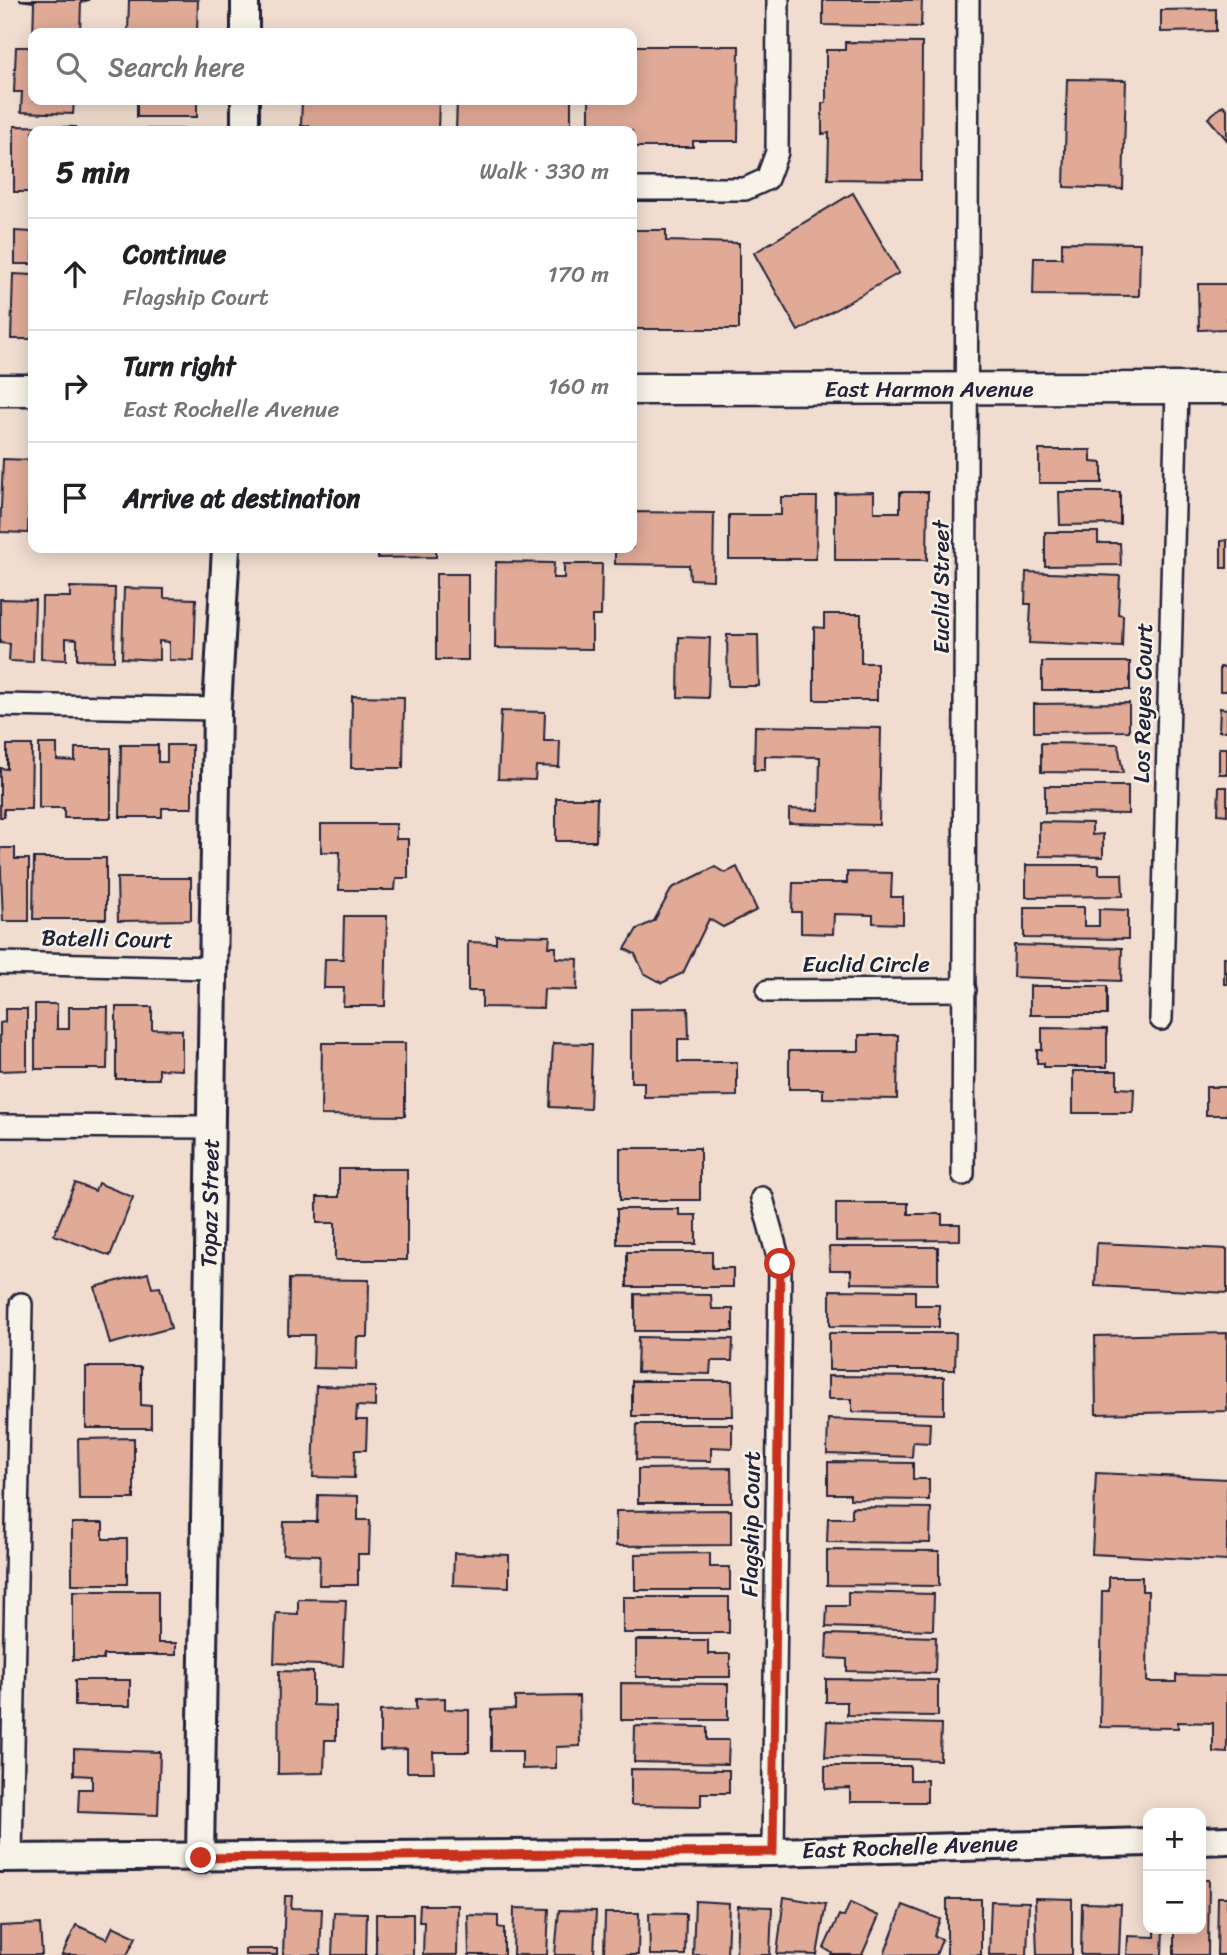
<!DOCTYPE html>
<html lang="en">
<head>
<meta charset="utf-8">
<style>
	:root { --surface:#fff; --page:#f6f6f6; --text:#202124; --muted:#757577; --line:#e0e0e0 }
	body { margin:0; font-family:Sriracha,sans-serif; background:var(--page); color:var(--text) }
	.controls { position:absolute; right:21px; bottom:21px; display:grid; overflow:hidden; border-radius:14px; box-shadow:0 4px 18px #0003 }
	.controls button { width:63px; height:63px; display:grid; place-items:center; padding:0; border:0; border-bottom:2px solid var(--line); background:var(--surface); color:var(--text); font:35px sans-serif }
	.stop { position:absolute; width:21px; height:21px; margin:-16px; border:5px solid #c8321e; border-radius:50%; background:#fff }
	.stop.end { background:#c8321e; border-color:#fff; box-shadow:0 2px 7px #0008 }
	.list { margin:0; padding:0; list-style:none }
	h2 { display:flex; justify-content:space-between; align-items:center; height:91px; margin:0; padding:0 28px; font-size:30px }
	h2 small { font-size:23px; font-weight:400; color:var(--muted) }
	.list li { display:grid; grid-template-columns:46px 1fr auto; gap:21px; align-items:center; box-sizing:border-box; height:112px; padding:0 28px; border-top:2px solid var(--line) }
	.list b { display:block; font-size:26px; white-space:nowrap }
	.list p { margin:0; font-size:23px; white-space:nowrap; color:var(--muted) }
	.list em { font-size:23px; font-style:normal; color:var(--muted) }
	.icon { flex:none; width:38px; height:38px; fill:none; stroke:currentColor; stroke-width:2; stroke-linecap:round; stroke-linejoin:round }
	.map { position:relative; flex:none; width:1227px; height:1955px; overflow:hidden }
	.search { position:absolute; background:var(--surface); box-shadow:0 4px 18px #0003; left:28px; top:28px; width:609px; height:77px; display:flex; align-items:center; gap:18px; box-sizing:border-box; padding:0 24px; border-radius:14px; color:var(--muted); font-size:26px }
	.panel { position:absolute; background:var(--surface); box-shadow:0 4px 18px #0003; left:28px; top:126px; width:609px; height:427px; border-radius:14px }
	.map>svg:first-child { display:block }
	.building { fill:#e0aa97; stroke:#22223b; stroke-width:2 }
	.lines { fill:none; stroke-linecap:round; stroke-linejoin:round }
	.minor-casing { stroke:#22223b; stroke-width:26 }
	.tertiary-casing { stroke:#22223b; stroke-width:32 }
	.secondary-casing { stroke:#22223b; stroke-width:35 }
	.minor { stroke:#f7f3e8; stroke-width:21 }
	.tertiary { stroke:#f7f3e8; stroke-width:26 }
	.secondary { stroke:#f7f3e8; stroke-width:30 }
	.route { stroke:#c8321e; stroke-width:9 }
	.labels { text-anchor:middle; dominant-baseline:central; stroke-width:5; stroke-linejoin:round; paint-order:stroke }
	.street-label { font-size:23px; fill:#22223b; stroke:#f7f3e8 }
</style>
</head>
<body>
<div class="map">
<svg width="1227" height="1955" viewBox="0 0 1227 1955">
	<rect width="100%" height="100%" fill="#f0ddd0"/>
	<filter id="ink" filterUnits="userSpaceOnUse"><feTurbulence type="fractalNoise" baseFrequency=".0143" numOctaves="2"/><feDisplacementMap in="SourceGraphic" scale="14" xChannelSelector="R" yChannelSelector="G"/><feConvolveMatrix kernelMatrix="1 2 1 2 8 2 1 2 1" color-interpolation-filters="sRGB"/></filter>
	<g filter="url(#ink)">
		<g class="building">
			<path d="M19,0h70l-8,2 -1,31h-47v6l1,-37z"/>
			<path d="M129,0h69l-1,33h-69z"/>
			<path d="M823,0h99l-1,27 -98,-2z"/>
			<path d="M1216,9v22l-55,1v-22z"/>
			<path d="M845,42l77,1 -1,137 -93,-1 1,-46 -7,1v-31h4v-53h19z"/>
			<path d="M632,46h107l-1,95h-45v6h-58l-3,-16h-43v-31h43z"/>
			<path d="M16,47h17v53h41l-1,14 -52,-2 1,-20h-8z"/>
			<path d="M1067,79l59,1 -3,109 -59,-2z"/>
			<rect x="137" y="100" width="60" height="17"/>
			<path d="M302,100h137l-1,31h-128v-5h-9z"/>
			<path d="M457,100h114v31h-115z"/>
			<path d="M1223,105l4,4v31l-19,-22z"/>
			<path d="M14,126l62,1v4h-43v61h-19z"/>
			<rect x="125" y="129" width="69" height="2"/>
			<path d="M853,193l46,80 -101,58 -44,-78z"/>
			<path d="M32,200l1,64h-18v-33l17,1z"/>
			<path d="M632,230h34v11l73,2v86h-107z"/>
			<path d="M1062,242l78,1 -1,53 -106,-1 1,-37h28z"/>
			<path d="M13,274l20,1v64h-22z"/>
			<path d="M1198,284h29v45l-28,1z"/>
			<path d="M1039,450h52v12l11,1v20h-63z"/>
			<path d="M3,459l27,1 -2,73 -28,-1z"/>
			<path d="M874,492v20h26v-20h28l-1,68h-92v-67z"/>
			<path d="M1059,492h61v32l-60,1z"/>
			<path d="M781,497h36l-1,62h-87v-44h52z"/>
			<path d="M632,512l82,1 -1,67 -23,-1 -1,-14 -74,-1v-16h17z"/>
			<path d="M1045,532h53v11h22l1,22 -76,1z"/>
			<path d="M1227,540v28h-6v-27z"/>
			<path d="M378,548h58v9l-58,1z"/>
			<path d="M496,562l58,1 -1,15h11v-14h38l-1,52h-9v33l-97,-1z"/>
			<path d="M1026,572l94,4 -2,38 5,1 -1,32 -93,-4 2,-39h-6z"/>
			<rect x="436" y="574" width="32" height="86"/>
			<path d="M70,587l45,1 -1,73 -37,-1v-21l-11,-1v22l-25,-1 1,-62h28z"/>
			<path d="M124,588l40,1v9l32,1 -2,62 -25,-1v-18l-10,-1v19l-37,-2z"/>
			<path d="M0,599l35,1 -2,62 -24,-1 1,-17 -10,-1z"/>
			<path d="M824,614h37v49h16v37h-63v-73l10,1z"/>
			<path d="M727,635h31l1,51h-31z"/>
			<path d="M679,637l31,1 -2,60 -30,-1z"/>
			<rect x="1042" y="662" width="88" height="28"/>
			<rect x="1220" y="667" width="7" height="24"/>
			<path d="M352,696l52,1 -1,71h-52z"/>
			<path d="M1129,703v28l-95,1v-28z"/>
			<path d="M1220,708l7,1v22h-8z"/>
			<path d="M501,711l44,1 -1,29h16l-1,26 -23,-1 -1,14 -37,-1z"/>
			<path d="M755,726l126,2 -2,97 -90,-2v-14l30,1 1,-53 -55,-1v14h-11z"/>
			<path d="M1041,743l77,1 5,29 -82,-1z"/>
			<path d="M39,744h18v16l18,1v-13h36v70h-47v-10h-25z"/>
			<path d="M7,745h25l-1,64h-27v8h-4v-49l7,1z"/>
			<path d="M121,745h37v17h9v-17h25v63h-30v9h-42z"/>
			<rect x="1219" y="748" width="8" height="26"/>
			<path d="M1045,786h83v28l-83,-1z"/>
			<path d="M1219,787h8v28l-9,-1z"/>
			<path d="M556,798h41l-1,43h-40z"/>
			<path d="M1039,822l53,1v12l11,-1v23l-64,-1z"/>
			<path d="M321,824h75v15h12v39h-12l-1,12h-56l1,-38h-19z"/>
			<path d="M0,848h15v11h14v62h-26z"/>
			<path d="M34,858h72v61h-73z"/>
			<path d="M1026,865h73v9h23l1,22 -97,1z"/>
			<path d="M715,867l10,6 12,-6 20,43 -34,17 -14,-8 -26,54 -21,10 -18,-10 -9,-19 -10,-5 12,-20 17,-8 18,-33z"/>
			<path d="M847,872l45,1 -1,24h12v27l-30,-1v-8l-39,-1 -1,20 -32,-1v-21h-9l1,-29h54z"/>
			<path d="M117,878h74v42l-73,1z"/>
			<path d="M1024,907h60v19h15v-17l29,1v29l-104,-1z"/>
			<path d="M344,916h43l-2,90h-42l1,-18h-20l1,-29h18z"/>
			<path d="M496,935l54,1 -1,11h7v11l22,1 -1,31 -33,-1 -1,19 -61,-1v-16h-14v-49l28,1z"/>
			<path d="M1014,945l108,3 -1,33 -108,-4z"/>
			<rect x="1224" y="957" width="3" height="27"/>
			<rect x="1030" y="986" width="77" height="29"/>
			<path d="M35,1004h22v25h12v-22h39l-1,62h-72z"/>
			<path d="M116,1007h36v22l30,1v40l-23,-1v10h-43z"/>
			<path d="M688,1008l1,31h-11v23h59v34l-93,1v-15h-13v-73z"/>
			<path d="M5,1009h22v61l-27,1v-48l5,-1z"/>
			<path d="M1042,1028l65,1v38h-63v-4h-7v-13h5z"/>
			<path d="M859,1035h39l-1,64 -74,-1v-9h-34v-38h70z"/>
			<path d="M322,1043h83v73l-84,-1z"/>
			<path d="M553,1043l39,1 -2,65 -40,-2z"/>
			<path d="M1073,1071h44v17l17,1 -1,24h-60z"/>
			<rect x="1206" y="1087" width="21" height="28"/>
			<rect x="620" y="1148" width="80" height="52"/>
			<path d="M339,1169h68v91h-72v-37h-18v-26h22z"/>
			<path d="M75,1183l20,8 3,-8 35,14 -23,59 -56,-21z"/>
			<path d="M836,1203h72v11h34v10h18v16l-124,1z"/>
			<path d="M617,1209h62v6h17v29h-79z"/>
			<path d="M1097,1243l130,6v44l-132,-7z"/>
			<path d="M829,1247h109v37l-87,-1v-13h-21z"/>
			<path d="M627,1252h85v16h21v19h-106z"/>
			<path d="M148,1273l4,15 8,-1 11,41 -61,16 -15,-57z"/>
			<path d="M289,1279l80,1 -1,57h-11l-1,32 -43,-1 1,-33h-26z"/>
			<path d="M830,1290l85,1v14h24v22l-109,-1z"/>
			<path d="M635,1294l76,1 1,14h21v22h-98z"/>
			<path d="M829,1333h127l-1,37h-126z"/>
			<path d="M1227,1333v78l-131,3 -1,-78z"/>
			<path d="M638,1337l95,2 -1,22h-21l-1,13 -73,-2z"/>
			<path d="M86,1367h55v38l10,1v22h-65z"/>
			<path d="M828,1376l116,1v37l-92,-2v-13h-24z"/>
			<path d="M632,1381h100l1,35h-101z"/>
			<path d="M316,1386l59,1v20l-18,-1 -1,14h11l-1,30h-11l-1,28 -41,-1z"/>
			<path d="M828,1419l102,4 -1,20 -16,-1 -1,15 -85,-3z"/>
			<path d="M637,1424h95v24l-21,-1v14l-75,-1z"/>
			<path d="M134,1438v61h-55l-1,-60z"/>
			<path d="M828,1462l85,1v16h16v21l-79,-1v-5h-22z"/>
			<path d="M731,1468l1,35h-94v-34z"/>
			<path d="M1096,1473l131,6v82l-135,-7z"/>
			<path d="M318,1495l40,1v24h12l-1,34h-11v31h-39l1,-30 -37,-1 1,-32h33z"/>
			<path d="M852,1507l79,1 -1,35 -103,-1 1,-24h24z"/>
			<path d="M731,1510v35l-115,1v-35z"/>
			<path d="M72,1523h31v16h24v45h-55z"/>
			<path d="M827,1550l112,1v35l-112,-1z"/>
			<path d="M454,1553l55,2v32l-56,-2z"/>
			<path d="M710,1553v14h20v23h-95v-36z"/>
			<path d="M1109,1577h33v14h6l-1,91h29v-7l51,1v77l-14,-1v-29l-35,-1v6l-78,-1 2,-136h7z"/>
			<path d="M73,1591h85v52h18v12h-73v5h-30z"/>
			<path d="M848,1592l86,2 -1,36 -107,-3 1,-21h21z"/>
			<rect x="623" y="1597" width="106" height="36"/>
			<path d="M298,1599l48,1 -3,66 -69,-3 2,-50 22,1z"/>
			<path d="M827,1634l109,3 -1,36 -88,-2v-12l-21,-1z"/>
			<path d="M636,1640h72v14h22v23h-94z"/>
			<path d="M279,1671l34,1v33l23,1v34h-11l-1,33 -46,1z"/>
			<path d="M826,1679l112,1v36l-91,-1v-13h-21z"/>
			<rect x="75" y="1680" width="55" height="26"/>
			<path d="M621,1683l107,1v36h-107z"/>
			<path d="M579,1696l1,50 -24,1v21l-34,1v-18h-31v-41l24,-1v-12z"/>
			<path d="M445,1698v11l24,1v42h-36l1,20h-27v-23l-27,1v-39l36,-1v-11z"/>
			<path d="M827,1721l114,3 -1,36 -115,-3z"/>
			<path d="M635,1726l72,1v13h22l-1,24 -94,-2z"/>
			<path d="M74,1749l86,3 -2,63 -80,-3 1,-23h13v-13l-18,-1z"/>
			<path d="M825,1766h85v14h17v22h-77v-14l-25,1z"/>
			<path d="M631,1769l98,1v23h-28v13l-70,-1z"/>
			<path d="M1201,1880h8l-1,75h-34v-26h27z"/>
			<path d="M285,1896h7l-1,12 31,1 -2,46h-37z"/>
			<path d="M784,1897l42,7 -9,51 -40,-1z"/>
			<path d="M1218,1897h9v58h-10z"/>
			<path d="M1035,1898l37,1v56h-35z"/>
			<rect x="947" y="1899" width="34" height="56"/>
			<path d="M695,1901l34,2 -2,52h-34z"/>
			<path d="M991,1901l38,1 -2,53h-38z"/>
			<path d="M850,1903l29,13 -17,39h-31l1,-2 -8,-5 15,-33 5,2z"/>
			<path d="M1082,1903l39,1 -2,51h-38z"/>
			<path d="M420,1905h38l-1,50h-34l1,-33h-5z"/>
			<path d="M903,1905l37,14 -6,17 8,3 -6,16h-52z"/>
			<path d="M738,1906l34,1 -2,48h-34z"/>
			<path d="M514,1908l35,1 -2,46h-34z"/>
			<path d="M559,1910l37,1 -2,44h-39z"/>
			<path d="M334,1912l33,1 -1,42h-34z"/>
			<path d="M605,1913h34l-1,42h-34z"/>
			<path d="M649,1913l37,1 -1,41h-35z"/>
			<rect x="376" y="1914" width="37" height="41"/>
			<path d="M468,1915l30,1v11l6,1v27h-35z"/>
			<path d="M40,1924l2,31h-42v-29z"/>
			<path d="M76,1925l31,14 6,-13 23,11 -9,18h-65z"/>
			<path d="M1155,1929h8l-1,26h-35l1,-19 27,1z"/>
			<rect x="245" y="1949" width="32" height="6"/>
		</g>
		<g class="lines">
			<g class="minor-casing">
				<g id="minor">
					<path d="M632,189h113l22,-10 10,-27 1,-152"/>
					<path d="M0,705l217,4"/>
					<path d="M0,963l213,5"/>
					<path d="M768,991l197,-1"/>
					<path d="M1161,1019l16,-631"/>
					<path d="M0,1126l211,1"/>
					<path d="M963,1174l5,-1174"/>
					<path d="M762,1198l18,66 -7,588"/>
					<path d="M11,1858l10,-554"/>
				</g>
			</g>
			<g class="tertiary-casing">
				<g id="tertiary">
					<path d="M245,33v-33"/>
					<path d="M245,131v-31"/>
					<path d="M1201,1841l26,-1"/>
					<path d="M0,1858l773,-6 375,-10"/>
					<path d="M200,1859l17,-1150 9,-161"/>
				</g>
			</g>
			<g class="secondary-casing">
				<g id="secondary">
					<path d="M632,389l595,-1"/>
					<path d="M0,390h33"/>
				</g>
			</g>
			<use href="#minor" class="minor"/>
			<use href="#tertiary" class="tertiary"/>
			<use href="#secondary" class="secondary"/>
		</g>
	</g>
	<g class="lines" filter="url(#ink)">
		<path class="route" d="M201,1858l572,-6 7,-588"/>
	</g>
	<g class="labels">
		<g class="street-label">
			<text x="929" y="389">East Harmon Avenue</text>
			<text transform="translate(941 587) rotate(-90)">Euclid Street</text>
			<text transform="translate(1143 703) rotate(-89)">Los Reyes Court</text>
			<text transform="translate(107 939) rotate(1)">Batelli Court</text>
			<text x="866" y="964">Euclid Circle</text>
			<text transform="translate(210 1203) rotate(-89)">Topaz Street</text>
			<text transform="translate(751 1524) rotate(-89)">Flagship Court</text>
			<text transform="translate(910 1847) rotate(-2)">East Rochelle Avenue</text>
		</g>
	</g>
</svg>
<div class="controls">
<button>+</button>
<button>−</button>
</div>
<div class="stop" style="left:780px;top:1264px"></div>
<div class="stop end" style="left:201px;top:1858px"></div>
<div class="search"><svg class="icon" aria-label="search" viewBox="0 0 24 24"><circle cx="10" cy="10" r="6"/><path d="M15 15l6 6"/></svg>Search here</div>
<section class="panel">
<h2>5 min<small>Walk · 330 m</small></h2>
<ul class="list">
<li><svg class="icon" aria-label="ahead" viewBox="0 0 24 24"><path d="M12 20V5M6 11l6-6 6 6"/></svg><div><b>Continue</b><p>Flagship Court</p></div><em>170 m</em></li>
<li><svg class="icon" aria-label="right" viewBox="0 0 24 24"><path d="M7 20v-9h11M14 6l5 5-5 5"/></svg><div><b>Turn right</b><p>East Rochelle Avenue</p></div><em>160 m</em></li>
<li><svg class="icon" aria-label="arrive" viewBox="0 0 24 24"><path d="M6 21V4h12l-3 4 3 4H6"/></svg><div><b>Arrive at destination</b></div></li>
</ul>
</section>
</div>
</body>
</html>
